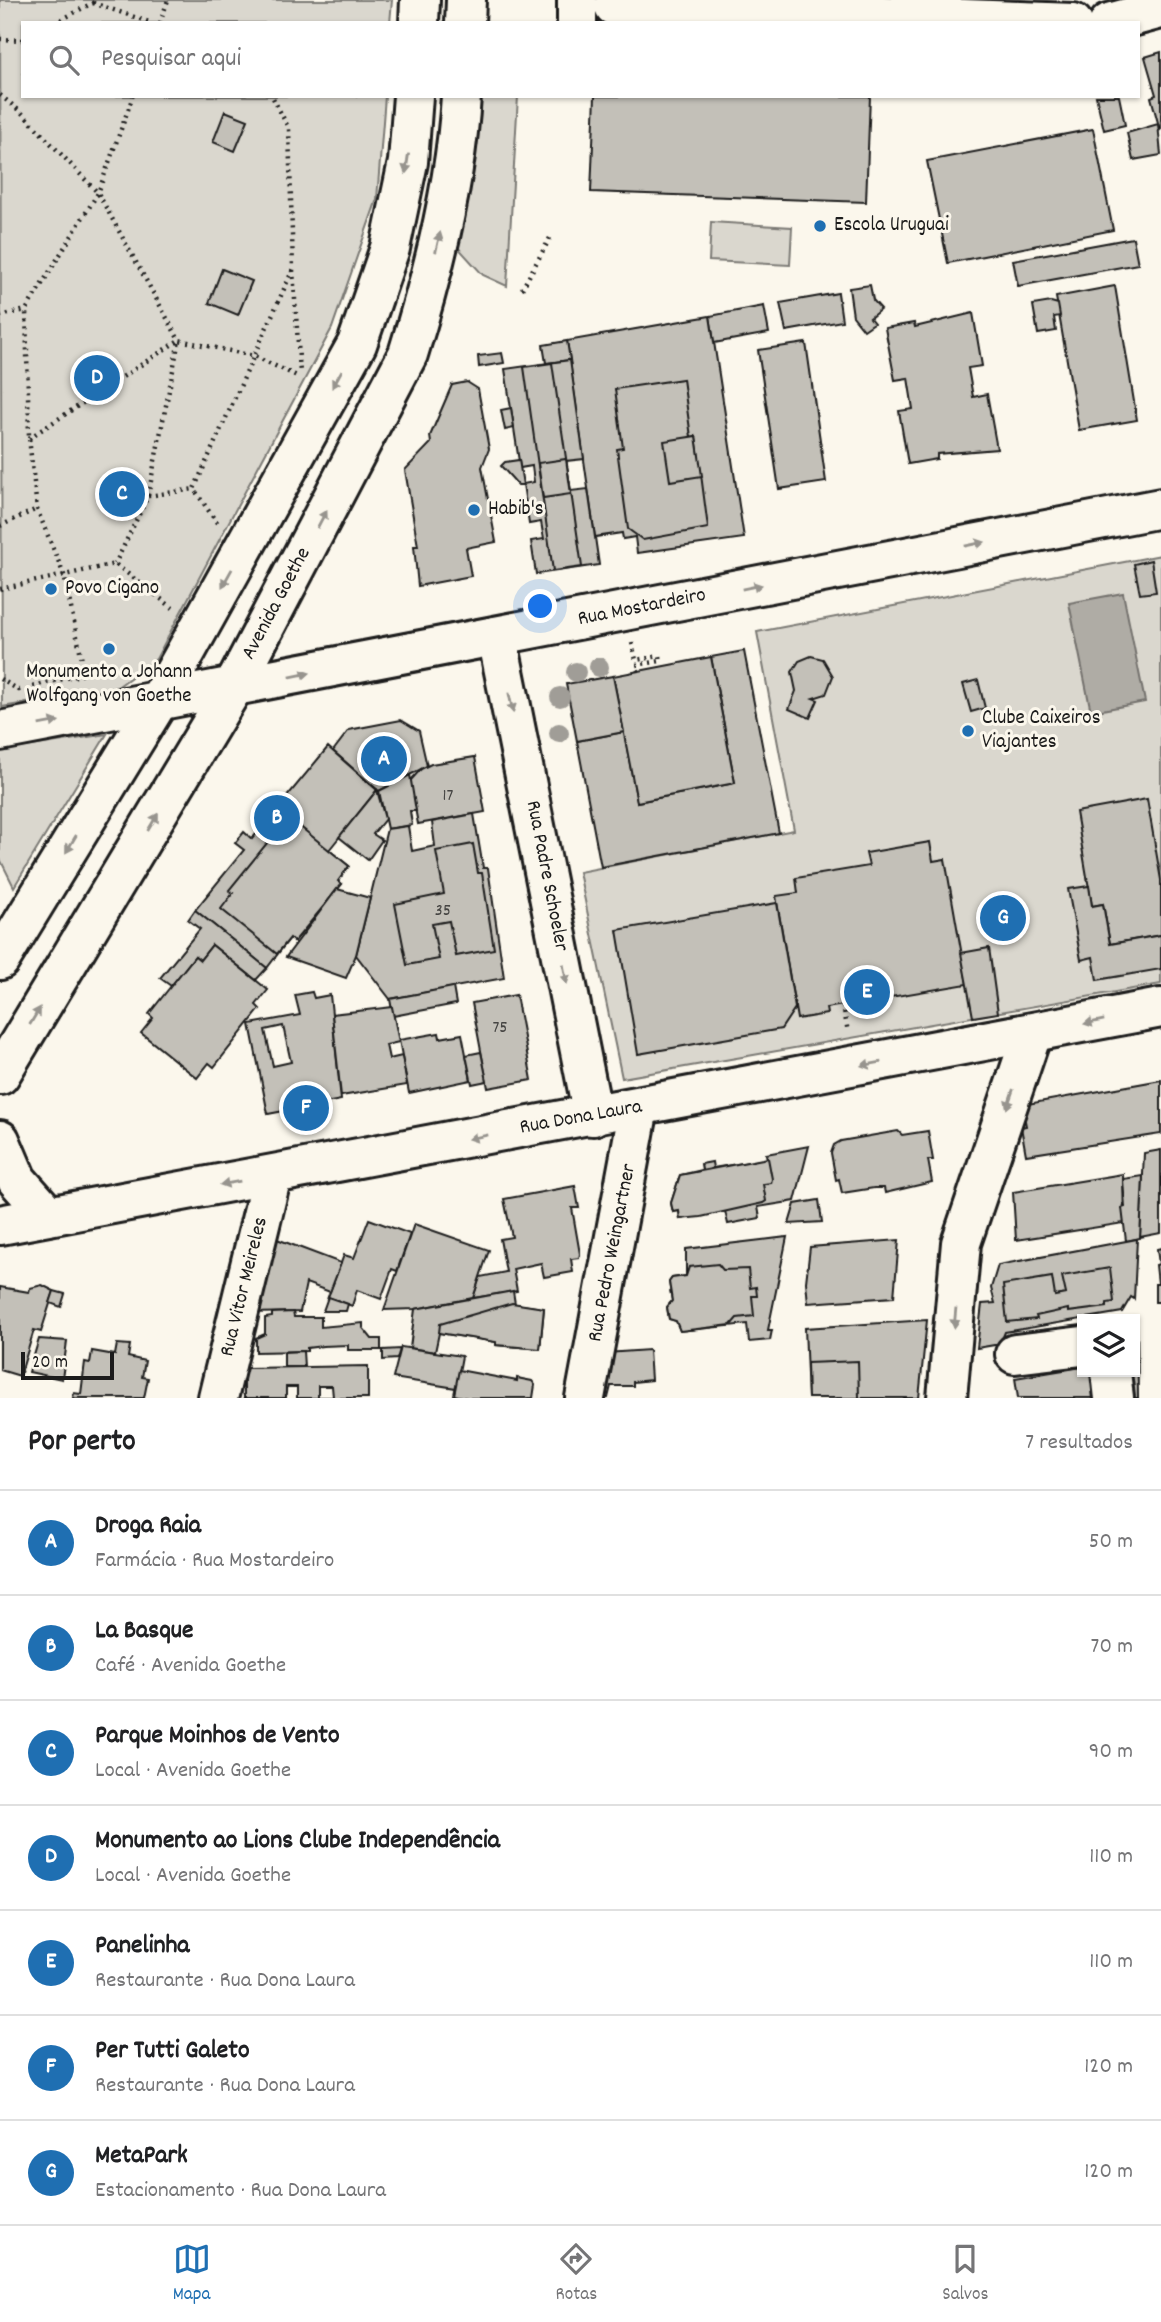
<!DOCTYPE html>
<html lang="pt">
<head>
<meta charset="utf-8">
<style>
	:root { --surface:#fff; --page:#f6f6f6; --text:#202124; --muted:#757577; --line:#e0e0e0; --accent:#1f6fb2 }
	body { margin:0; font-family:Dekko,sans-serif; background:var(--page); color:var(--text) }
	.controls { position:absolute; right:21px; bottom:21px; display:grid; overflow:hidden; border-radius:0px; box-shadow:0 2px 5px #0004 }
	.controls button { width:63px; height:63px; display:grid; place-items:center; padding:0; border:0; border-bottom:2px solid var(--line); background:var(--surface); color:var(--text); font:35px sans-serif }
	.scale { position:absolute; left:21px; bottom:18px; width:93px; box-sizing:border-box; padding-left:7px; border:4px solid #1c1c1c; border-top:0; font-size:19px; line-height:24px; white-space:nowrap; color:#1c1c1c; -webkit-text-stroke:5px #fbf7ec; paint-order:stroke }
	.you { position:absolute; left:541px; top:607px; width:24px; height:24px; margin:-18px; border:5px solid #fff; border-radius:50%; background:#1a73e8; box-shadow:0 0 0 10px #1a73e833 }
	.badge { display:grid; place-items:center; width:46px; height:46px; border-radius:50%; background:var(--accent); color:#fff; font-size:23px; font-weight:700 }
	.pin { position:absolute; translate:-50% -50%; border:4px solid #fff; box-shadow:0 2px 7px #0006 }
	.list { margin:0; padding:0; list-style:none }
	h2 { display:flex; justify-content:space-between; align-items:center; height:91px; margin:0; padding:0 28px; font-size:30px }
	h2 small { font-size:23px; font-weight:400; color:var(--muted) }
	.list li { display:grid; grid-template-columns:46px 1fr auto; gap:21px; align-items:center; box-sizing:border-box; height:105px; padding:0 28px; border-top:2px solid var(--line) }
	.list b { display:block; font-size:26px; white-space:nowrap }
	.list p { margin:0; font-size:23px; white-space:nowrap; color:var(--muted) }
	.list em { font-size:23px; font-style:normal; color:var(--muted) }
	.icon { flex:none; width:38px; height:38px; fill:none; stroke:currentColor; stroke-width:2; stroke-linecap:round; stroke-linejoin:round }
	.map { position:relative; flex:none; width:1161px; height:1398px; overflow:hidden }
	.search { position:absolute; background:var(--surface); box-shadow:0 2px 5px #0004; left:21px; right:21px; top:21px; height:77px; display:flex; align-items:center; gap:18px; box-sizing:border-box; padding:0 24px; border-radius:0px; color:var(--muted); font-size:26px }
	.sheet { height:826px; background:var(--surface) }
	nav { display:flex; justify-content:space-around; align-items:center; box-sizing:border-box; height:98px; border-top:2px solid var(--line); background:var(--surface); font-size:19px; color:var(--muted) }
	nav a { display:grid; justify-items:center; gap:4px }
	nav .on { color:var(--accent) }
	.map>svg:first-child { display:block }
	.green { fill:#dad7ce; stroke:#7b7a75; stroke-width:2 }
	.water { fill:#afaca5; stroke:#74726e; stroke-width:2 }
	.building { fill:#c3c0b8; stroke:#1c1c1c; stroke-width:2; fill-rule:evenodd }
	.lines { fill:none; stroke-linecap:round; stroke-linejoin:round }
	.minor-casing { stroke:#1c1c1c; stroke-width:44 }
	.major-casing { stroke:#1c1c1c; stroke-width:44 }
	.path { stroke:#1c1c1c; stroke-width:4.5; stroke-dasharray:2 5; stroke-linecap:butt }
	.minor { stroke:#fbf7ec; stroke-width:38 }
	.major { stroke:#fbf7ec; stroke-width:38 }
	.tree { fill:#a09d97 }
	.oneway { fill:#97948e }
	.poi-dot { fill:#1f6fb2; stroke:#fbf7ec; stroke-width:2.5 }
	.labels { text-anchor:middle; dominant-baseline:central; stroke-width:6; stroke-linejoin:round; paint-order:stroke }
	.number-label { font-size:18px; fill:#464543 }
	.poi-label { font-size:21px; fill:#1c1c1c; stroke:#fbf7ec; text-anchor:start }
	.street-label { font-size:21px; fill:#1c1c1c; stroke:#fbf7ec }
</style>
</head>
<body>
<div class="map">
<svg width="1161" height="1398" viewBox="0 0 1161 1398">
	<rect width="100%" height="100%" fill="#fbf7ec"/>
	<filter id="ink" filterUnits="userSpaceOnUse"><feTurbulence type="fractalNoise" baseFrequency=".0143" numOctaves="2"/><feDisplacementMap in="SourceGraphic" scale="14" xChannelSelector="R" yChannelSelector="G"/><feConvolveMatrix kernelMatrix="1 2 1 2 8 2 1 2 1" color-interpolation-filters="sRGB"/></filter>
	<g filter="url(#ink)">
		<g class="green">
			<path d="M0,0h392l-2,23h-367v73h362l-8,103 -45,129 -176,331 -40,29 -114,19z"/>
			<path d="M477,96h41l-11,190 -24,-11 -29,-32z"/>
			<path d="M711,222l81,5 -2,38 -81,-4z"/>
			<path d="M1161,555v429l-539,94 -43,-206 215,-42 -37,-198z"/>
			<path d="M107,734l-93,153 -14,-28v-108z"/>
		</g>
		<path class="water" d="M1123,593l22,109 -54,10 -22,-109z"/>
		<g class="building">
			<path d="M1161,52v77l-1,1 -9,-33 5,-2 -11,-38z"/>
			<path d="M595,96h275l-4,106 -275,-10z"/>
			<path d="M1096,96h23l6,29 -21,5z"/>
			<path d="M225,111l23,9 -13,31 -22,-9z"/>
			<path d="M1158,124l3,31 -28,5 -6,-27z"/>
			<path d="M1093,129l20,101 -165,33 -21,-102z"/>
			<path d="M1133,238l5,26 -120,22 -5,-26z"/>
			<path d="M222,269l30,12 -14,34 -29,-12z"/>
			<path d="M870,285l3,15 8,9 -11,9 4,5 -10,7 -11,-14 -4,-28z"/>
			<path d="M1115,286l22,134 -58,10 -23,-133z"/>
			<path d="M838,293l4,28 -56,10 -6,-28z"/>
			<path d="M1051,302l7,2 2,12 -6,1 2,14 -18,3 -5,-29z"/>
			<path d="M764,306l5,27 -55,10 -4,-27z"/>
			<path d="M973,313l9,53 -14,2 5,29 14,-3 10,55 -60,5v5l-29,5 -9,-53 14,-2 -5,-31 -13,2 -10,-52 29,-5 1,4z"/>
			<path d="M710,316l34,222 -107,15 -2,-16 -12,2 -1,-6 -27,4 -28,-196z"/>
			<path d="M567,341l3,19 -24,3 -3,-18z"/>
			<path d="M806,343l20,139 -47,7 -21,-139z"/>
			<path d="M502,353l2,10 -25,4 -1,-11z"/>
			<path d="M570,360l14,99 -18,2 5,30 17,-2 11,76 -63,9 -5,-33 13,-2 -3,-17 -12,2 -6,-40 11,-2 -2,-16 -12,2 -15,-99z"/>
			<path d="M552,363l30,204 -29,4 -29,-204z"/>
			<path d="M683,379l8,58 5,-1 12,92 -65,12 -15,-11 -11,-80 6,-1 -8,-59z"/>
			<path d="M467,382l11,7 11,60 -7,18 14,75 -30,6 5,28 -53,10 -4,-40h4l-13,-76 26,-27 -1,-7 22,-51z"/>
			<path d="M511,408l3,20 -9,2 -4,-20z"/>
			<path d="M696,436l6,40 -32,5 -6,-40z"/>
			<path d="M566,459l5,35 -28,4 -5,-35z"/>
			<path d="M519,460l4,25h-5l-17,-19 4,-4z"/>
			<path d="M1151,560l5,32 -16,2 -6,-30z"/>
			<path d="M744,651l35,182 -178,34 -24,-126 47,-9 13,70 98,-19 -24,-126z"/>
			<path d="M811,656l12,3 10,17 -7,18 -13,4 5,2 -8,18 -21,-9 7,-18 -4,-19 7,-11z"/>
			<path d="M711,657l24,126 -98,19 -24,-126z"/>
			<path d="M613,676l11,56 -47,9 -11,-57z"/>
			<path d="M978,680l7,28 -14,4 -8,-28z"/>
			<path d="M401,720l18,11 8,35 -48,25 -46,-40 16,-21z"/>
			<path d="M328,747l49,43 -48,60 20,16 -11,15 4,3 -48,58 -4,-4 -23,30 -72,-58 49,-60 -9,-7 9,-11 8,7z"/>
			<path d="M475,757l10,55 -67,12 -8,-43 11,-12 10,-5z"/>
			<path d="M410,775l6,36h-6l2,14 -25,4 -8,-38z"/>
			<path d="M377,790l8,29 -12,15 9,6 -14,20 -29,-23z"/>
			<path d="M1147,799l14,81v55l-51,9 -7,-40 -11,2 -16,-94z"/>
			<path d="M474,814l9,54h5l16,110 -114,21 -34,-44 31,-126 21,-3 4,25 23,-5 -3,-24z"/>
			<path d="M293,821l56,45 -11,15 4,3 -48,58 -4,-4 -13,16 -56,-45 12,-16 -4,-3 47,-58 4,4z"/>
			<path d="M930,842l3,19 12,-2 22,125 -141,24 1,6 -30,5 -21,-123 22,-3 -2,-15 73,-12 -3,-13z"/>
			<path d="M473,844l5,29h4l12,76 -38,7 -7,-35 -17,3 7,35 -32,6 -12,-61 49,-10 -8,-43z"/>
			<path d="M1089,886l3,20 11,-2 7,40 51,-9v34l-64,11 -4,-23 -12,3 -13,-71z"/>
			<path d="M337,889l33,9 -14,57 -10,23 -60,-21z"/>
			<path d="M777,903l18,105 -14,21 -143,25 -21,-124z"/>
			<path d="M195,910l72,58 -11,12 -44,-35 -12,15 -5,-4 -24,30 -11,-8 40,-49 -12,-9z"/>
			<path d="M212,945l56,45 -12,15 4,4 -46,58 -5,-4 -12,15 -56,-45 12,-15 -4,-4 22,-28 24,-30 5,4z"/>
			<path d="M989,948l9,65 -25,4 -12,-64z"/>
			<path d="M453,987l3,17 -63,12 -3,-17z"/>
			<path d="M312,992l2,6 16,-3 11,105 -73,14 -18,-90 50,-9 -5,-20zM283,1026l8,36 -18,4 -8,-36z"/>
			<path d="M516,995l16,85 -44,8 -16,-85z"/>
			<path d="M392,1007l7,35 -13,3 3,14 13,-3 5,29 -66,11 -9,-82z"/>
			<path d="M439,1033l1,5 22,-4 9,46 -62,13 -10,-53z"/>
			<path d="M481,1052l6,29 -15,3 -6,-29z"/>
			<path d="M1161,1080v54l-135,21 -5,-28 5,-1 -4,-21z"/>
			<path d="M898,1131l4,4 26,-4 5,29h-5l4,22 -47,11 -1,-5h-10l-32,5 -3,-14 -3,1 -5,-27 3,-8 7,-4z"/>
			<path d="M809,1146l-14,55 -37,6 2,11 -32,6 -3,-13 -45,8 -1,-8 -6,1 -2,-9 9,-28 22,-5 -1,-6 11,-2 1,6 54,-9 -1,-5z"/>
			<path d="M1161,1150v83l-21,4 4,-84z"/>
			<path d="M768,1158l4,21 -1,4 -8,1 3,17 -3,2 -62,14 -21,2 -1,-8 -6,1 -2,-9 9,-28z"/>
			<path d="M1123,1174l1,49 -108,17 -3,-48z"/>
			<path d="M1143,1176l-3,62 -14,3 -4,-33 3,-1 -2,-28z"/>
			<path d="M575,1186l4,22h-7l8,46 -1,4 -8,1 2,13 -29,5 -3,-14 -28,6 4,22 -44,7 7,-21 26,-5 -6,-33 12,-2 -8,-38z"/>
			<path d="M819,1200l3,22 -33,2 6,-20z"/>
			<path d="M369,1219l41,15 -13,37 -5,-2 -11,30 -24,-9 -5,16 -24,-9 16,-42 10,3z"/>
			<path d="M414,1224l75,26 -16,48 -58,11 -31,1z"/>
			<path d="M787,1237l-19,93h4l-2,10 -21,2 -2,-18 -67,7 -4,-10 -7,-2 -2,-12 5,-6 -3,-19 3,-4 14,-2v-27z"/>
			<path d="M277,1239l64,24 -11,29 -24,-9 -6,29 -51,1z"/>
			<path d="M1137,1239l-3,60 -3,-2 -9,15 -117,20 -5,12 -23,4 5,-44 13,-1 -4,-15 7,-23z"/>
			<path d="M899,1240l-5,57 -86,6 -2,-21 4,-35z"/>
			<path d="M1161,1248v54h-6v-18h3l-2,-19 3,-1 -2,-15z"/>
			<path d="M718,1264l5,6 25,-1 2,19 6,-1 1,9h-5l2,20 -17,2 -6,7 -51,6 -4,-10 -7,-2 -2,-12 5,-6 -3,-19 3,-4 14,-2 3,-9z"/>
			<path d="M1110,1268l4,34 -7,1v4l-39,5v-3l-32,7 1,3 -30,3 -4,-37 49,-8 3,19 11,-2 -4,-18z"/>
			<path d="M42,1285l12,6 -13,41 -7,-2 -14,46 -20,-6v-83l29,5 1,-4z"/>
			<path d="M54,1291l11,3 -4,13 -11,-4z"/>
			<path d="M513,1291l2,13 29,4 -4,41 -44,-4v-3l-57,-9 -4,19 -25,-4 5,-39z"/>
			<path d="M328,1297l20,7 -2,7h-23z"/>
			<path d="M512,1303l32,5 -4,41 -44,-4v-3l-57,-9 1,-9z"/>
			<path d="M293,1312l1,5h27v10l42,-4v5l9,11h9v11h-33v-5l-25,1 -16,2v3l-51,1v-14l9,-4v-16l7,-1v-4z"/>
			<path d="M927,1320l-8,78h-111l-3,-70z"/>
			<path d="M1137,1322l1,76h-21l-2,-26h20v-49z"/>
			<path d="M39,1339l28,2 -5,38 -33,-7z"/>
			<path d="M117,1344l13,1 -2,12 17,4 -3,16 6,1 -4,20h-71l1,-5 7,1 4,-32 5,1 2,-12 23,4z"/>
			<path d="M401,1347l61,9 -6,32 -63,-10z"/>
			<path d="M400,1349l-3,10 -14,1v-10z"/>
			<path d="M649,1350l2,30 -18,2v4h-22l-3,12h-11l9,-45z"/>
			<path d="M303,1351l1,16h-20v-15z"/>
			<path d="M858,1361l1,37h-51l-1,-35z"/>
			<path d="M368,1366v32h-71v-11h-11v11h-42v-30zM318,1386h14l1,11h-15z"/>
			<path d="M1082,1367v5h15l4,26h-83l-3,-20z"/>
			<path d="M459,1370l58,11v-3l15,3 3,4 -2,13h-65l-14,-3z"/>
		</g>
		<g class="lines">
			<g class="minor-casing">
				<g id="minor">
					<path d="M614,6l459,17"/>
					<path d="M577,23v-23"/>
					<path d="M1109,23l52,-14"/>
					<path d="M497,636l96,480"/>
					<path d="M0,1225l1161,-217"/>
					<path d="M1015,1354l67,-8"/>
					<path d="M1111,1372l3,26"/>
					<path d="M218,1398l54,-223"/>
					<path d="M585,1398l54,-291"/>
					<path d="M947,1398l14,-155 71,-209"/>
				</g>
			</g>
			<g class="major-casing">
				<g id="major">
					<path d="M419,23l1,-23"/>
					<path d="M465,23l1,-23"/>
					<path d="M0,731l1161,-223"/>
					<path d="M0,960l158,-258 199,-358 33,-96 18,-86 5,-66"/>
					<path d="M0,1075l233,-387 175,-334c26,-83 48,-171 53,-258"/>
					<path d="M0,1140l17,40 31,35"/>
				</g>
			</g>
			<g class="path">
				<path d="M93,3l59,20"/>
				<path d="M55,23l43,-23"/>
				<path d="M160,23l8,-23"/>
				<path d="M0,39l23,1"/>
				<path d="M0,95l21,17 77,81 81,147 75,16 45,21"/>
				<path d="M293,270l7,103"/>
				<path d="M522,289l28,-51"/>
				<path d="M0,316l26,-6"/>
				<path d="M29,438l150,-98 -31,156 -33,68"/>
				<path d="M148,496l46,-7"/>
				<path d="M217,523l-23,-34 99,-220 -4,-140 -17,-33"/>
				<path d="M0,526l37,-17"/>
				<path d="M0,589l115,-25 58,44"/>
				<path d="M632,643l4,17 24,-4 1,5 -25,4 2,6"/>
				<path d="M0,679l19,11 5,-2"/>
				<path d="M33,686l52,-12 -21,-99 -27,-66 -8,-71 -3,-128 72,-117 35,-97"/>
				<path d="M843,1005l5,27"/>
			</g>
			<use href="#minor" class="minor"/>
			<use href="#major" class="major"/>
		</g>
		<g class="tree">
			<circle cx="599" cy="667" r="10"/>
			<circle cx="576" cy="672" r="10"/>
			<circle cx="560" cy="697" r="10"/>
			<circle cx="559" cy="733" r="10"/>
		</g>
		<defs><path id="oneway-solid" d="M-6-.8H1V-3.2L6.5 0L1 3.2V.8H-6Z" transform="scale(1.75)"/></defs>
		<g class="oneway">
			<use href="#oneway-solid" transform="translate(407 164) rotate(99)"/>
			<use href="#oneway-solid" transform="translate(438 242) rotate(-77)"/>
			<use href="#oneway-solid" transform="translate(337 379) rotate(119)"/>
			<use href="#oneway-solid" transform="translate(322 519) rotate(-62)"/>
			<use href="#oneway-solid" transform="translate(975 544) rotate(-11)"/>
			<use href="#oneway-solid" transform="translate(227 578) rotate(119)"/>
			<use href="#oneway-solid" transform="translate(752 587) rotate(-11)"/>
			<use href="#oneway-solid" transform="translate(300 675) rotate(-11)"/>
			<use href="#oneway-solid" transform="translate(511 703) rotate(78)"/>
			<use href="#oneway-solid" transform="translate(49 723) rotate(-10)"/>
			<use href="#oneway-solid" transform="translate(153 822) rotate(-59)"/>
			<use href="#oneway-solid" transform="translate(71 844) rotate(121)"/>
			<use href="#oneway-solid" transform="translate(565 974) rotate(79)"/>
			<use href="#oneway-solid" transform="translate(35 1016) rotate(-59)"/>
			<use href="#oneway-solid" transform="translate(1094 1022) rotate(168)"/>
			<use href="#oneway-solid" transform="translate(871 1064) rotate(170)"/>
			<use href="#oneway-solid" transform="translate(1010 1099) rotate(109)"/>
			<use href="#oneway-solid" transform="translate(478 1137) rotate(169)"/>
			<use href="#oneway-solid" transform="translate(230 1183) rotate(170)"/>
			<use href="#oneway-solid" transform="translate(955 1318) rotate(95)"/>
		</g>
	</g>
	<g class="poi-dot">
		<circle cx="820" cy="226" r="7"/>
		<circle cx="474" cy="510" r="7"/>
		<circle cx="51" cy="589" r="7"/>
		<circle cx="109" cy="649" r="7"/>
		<circle cx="968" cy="731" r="7"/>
	</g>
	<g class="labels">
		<g class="number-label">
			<text x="448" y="796">17</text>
			<text x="443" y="911">35</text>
			<text x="500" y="1028">75</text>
		</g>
		<g class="poi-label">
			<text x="834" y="226">Escola Uruguai</text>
			<text x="488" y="510">Habib's</text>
			<text x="65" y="589">Povo Cigano</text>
			<text x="109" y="673" text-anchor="middle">Monumento a Johann<tspan x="109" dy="24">Wolfgang von Goethe</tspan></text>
			<text x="982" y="719">Clube Caixeiros<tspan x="982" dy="24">Viajantes</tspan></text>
		</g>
		<g class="street-label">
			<text transform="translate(277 604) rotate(-62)">Avenida Goethe</text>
			<text transform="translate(642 608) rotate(-11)">Rua Mostardeiro</text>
			<text transform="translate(546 876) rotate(79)">Rua Padre Schoeler</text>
			<text transform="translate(581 1118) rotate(-10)">Rua Dona Laura</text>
			<text transform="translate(613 1253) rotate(-79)">Rua Pedro Weingartner</text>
			<text transform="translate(245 1287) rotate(-76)">Rua Vitor Meireles</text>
		</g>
	</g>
</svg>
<div class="controls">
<button><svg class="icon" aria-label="layers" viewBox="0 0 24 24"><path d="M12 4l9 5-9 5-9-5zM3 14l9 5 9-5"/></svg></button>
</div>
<div class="scale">20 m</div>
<div class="you"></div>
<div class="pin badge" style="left:384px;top:759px">A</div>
<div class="pin badge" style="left:277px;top:818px">B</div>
<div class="pin badge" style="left:122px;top:494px">C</div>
<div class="pin badge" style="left:97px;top:378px">D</div>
<div class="pin badge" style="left:867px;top:992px">E</div>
<div class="pin badge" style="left:306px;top:1108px">F</div>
<div class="pin badge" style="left:1003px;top:918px">G</div>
<div class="search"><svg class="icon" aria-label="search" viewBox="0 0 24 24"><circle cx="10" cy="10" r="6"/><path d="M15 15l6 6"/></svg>Pesquisar aqui</div>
</div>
<section class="sheet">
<h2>Por perto<small>7 resultados</small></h2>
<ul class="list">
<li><span class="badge">A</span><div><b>Droga Raia</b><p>Farmácia · Rua Mostardeiro</p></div><em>50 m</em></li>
<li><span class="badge">B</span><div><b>La Basque</b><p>Café · Avenida Goethe</p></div><em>70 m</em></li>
<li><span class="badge">C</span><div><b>Parque Moinhos de Vento</b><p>Local · Avenida Goethe</p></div><em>90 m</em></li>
<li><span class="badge">D</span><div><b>Monumento ao Lions Clube Independência</b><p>Local · Avenida Goethe</p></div><em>110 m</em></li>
<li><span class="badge">E</span><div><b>Panelinha</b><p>Restaurante · Rua Dona Laura</p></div><em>110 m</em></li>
<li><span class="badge">F</span><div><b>Per Tutti Galeto</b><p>Restaurante · Rua Dona Laura</p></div><em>120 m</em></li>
<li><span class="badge">G</span><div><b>MetaPark</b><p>Estacionamento · Rua Dona Laura</p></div><em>120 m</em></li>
</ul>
</section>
<nav>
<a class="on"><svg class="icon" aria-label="map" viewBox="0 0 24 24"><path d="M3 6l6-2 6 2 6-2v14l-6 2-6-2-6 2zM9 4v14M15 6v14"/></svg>Mapa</a>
<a><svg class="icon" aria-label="directions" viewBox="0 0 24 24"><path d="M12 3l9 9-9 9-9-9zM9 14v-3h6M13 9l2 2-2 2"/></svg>Rotas</a>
<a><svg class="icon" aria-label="saved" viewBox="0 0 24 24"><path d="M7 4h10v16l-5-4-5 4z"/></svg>Salvos</a>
</nav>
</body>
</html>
